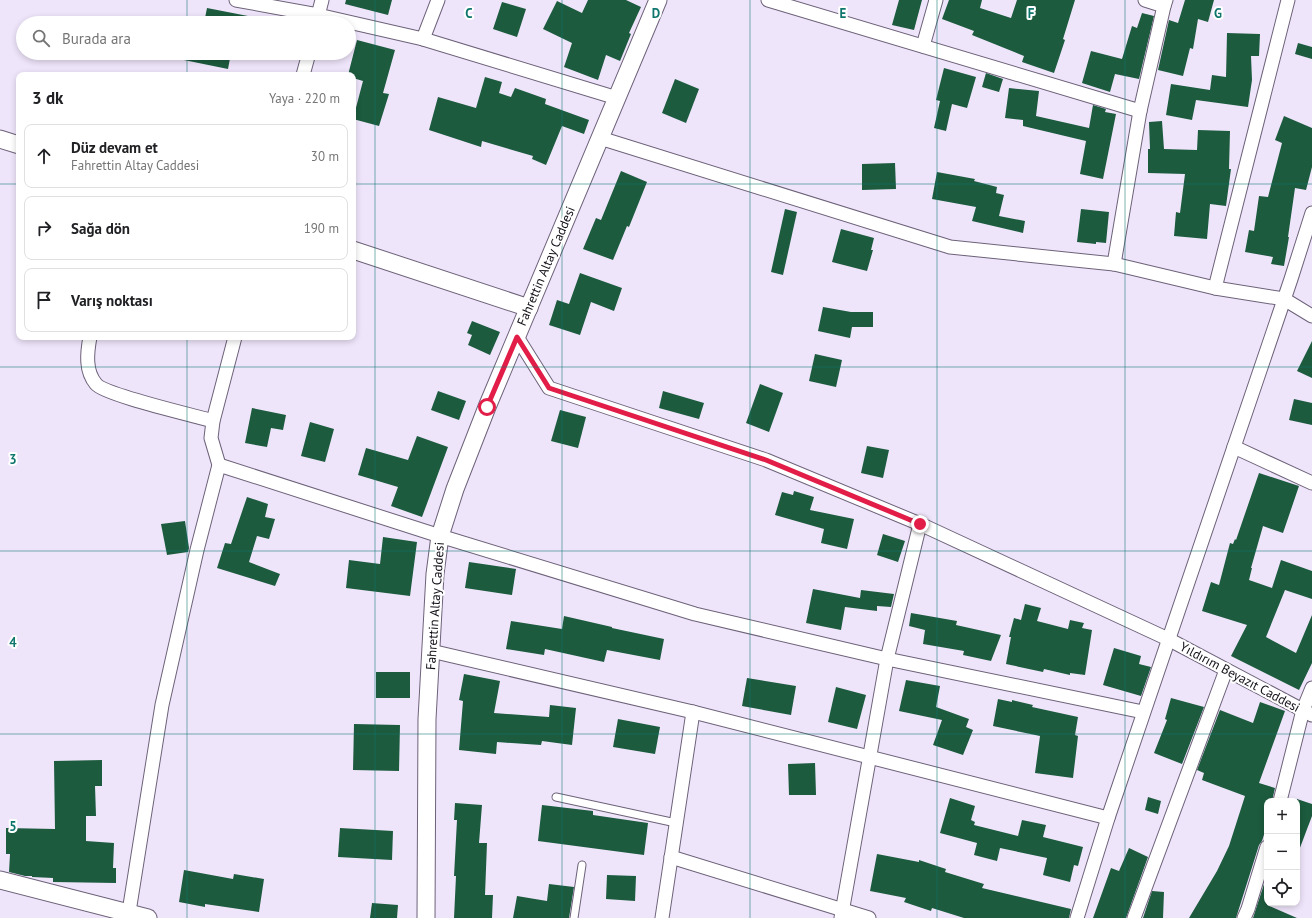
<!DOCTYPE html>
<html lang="tr">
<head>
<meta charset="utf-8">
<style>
	:root { --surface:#fff; --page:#f2f2f2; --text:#202124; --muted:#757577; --line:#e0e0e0 }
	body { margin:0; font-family:"PT Sans",sans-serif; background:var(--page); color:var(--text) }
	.controls { position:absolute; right:12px; bottom:12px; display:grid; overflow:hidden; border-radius:8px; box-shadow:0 2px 6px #0003 }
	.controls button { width:36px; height:36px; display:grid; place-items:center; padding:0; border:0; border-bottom:1px solid var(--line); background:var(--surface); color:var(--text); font:20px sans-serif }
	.stop { position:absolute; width:12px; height:12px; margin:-9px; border:3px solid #e11d48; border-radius:50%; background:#fff }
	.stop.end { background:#e11d48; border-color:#fff; box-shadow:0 1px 4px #0008 }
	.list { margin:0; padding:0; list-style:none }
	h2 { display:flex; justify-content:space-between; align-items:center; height:52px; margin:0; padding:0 16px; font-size:17px }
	h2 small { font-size:13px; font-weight:400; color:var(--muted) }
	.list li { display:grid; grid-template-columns:26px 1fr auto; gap:12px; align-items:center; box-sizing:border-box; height:64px; margin:0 8px 8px; padding:0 8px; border:1px solid var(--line); border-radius:8px }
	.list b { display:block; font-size:15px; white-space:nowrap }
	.list p { margin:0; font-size:13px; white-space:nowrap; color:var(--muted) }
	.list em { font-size:13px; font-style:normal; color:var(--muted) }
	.icon { flex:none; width:22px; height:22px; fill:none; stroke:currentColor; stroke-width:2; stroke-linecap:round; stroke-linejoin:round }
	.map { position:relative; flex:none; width:1312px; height:918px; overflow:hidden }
	.search { position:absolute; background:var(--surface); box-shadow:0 2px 6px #0003; left:16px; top:16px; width:340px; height:44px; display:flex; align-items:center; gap:10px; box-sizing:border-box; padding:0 14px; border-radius:22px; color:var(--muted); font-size:15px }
	.panel { position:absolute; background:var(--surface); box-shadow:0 2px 6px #0003; left:16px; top:72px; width:340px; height:268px; border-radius:8px }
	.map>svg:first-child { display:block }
	.building { fill:#1c5b3e }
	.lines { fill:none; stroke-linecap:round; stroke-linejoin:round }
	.service-casing { stroke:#6d6279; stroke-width:9 }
	.minor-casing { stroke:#6d6279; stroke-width:15 }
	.tertiary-casing { stroke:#6d6279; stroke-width:19 }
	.service { stroke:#fff; stroke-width:7 }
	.minor { stroke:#fff; stroke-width:13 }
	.tertiary { stroke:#fff; stroke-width:17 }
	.route { stroke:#e11d48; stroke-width:5 }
	.grid { fill:none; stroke:#0f766e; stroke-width:1; stroke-opacity:0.55 }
	.labels { text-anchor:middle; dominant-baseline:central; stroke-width:4; stroke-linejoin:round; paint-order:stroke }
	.street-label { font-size:13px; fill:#110d15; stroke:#fff }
	.grid-label { font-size:13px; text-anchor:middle; font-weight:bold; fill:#0f766e; stroke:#fff; stroke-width:4; stroke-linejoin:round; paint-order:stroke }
</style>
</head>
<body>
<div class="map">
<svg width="1312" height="918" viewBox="0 0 1312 918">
	<rect width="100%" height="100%" fill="#efe5fb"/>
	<g class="building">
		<path d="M346,0h46l-4,15 -43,-11z"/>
		<path d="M588,0h38l15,7 -12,26 2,1 -11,27 -14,-6 -8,25 -34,-13 8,-24 -29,-14 14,-28 25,12z"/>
		<path d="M899,0h23l-8,30 -22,-5z"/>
		<path d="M949,0h33l-2,8 31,10 6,-18h58l-12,39 2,1 -11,33 -32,-11 2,-6 -52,-21 2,-4 -32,-12z"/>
		<path d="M1185,0h29l-6,22 -10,-3 -5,30 -3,-1 -7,28 -25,-6 11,-50 9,3z"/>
		<path d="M502,2l24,7 -9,28 -24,-8z"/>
		<path d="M207,8l46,9v6h-49z"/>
		<path d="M1142,13l12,3 -15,63 -24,-5 -5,18 -28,-9 9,-32 31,8 10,-33 5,2z"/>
		<path d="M1227,33l33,1 -1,22h-8l1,24 -4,27 -52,-7 -4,20 -26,-5 5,-31 39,6 2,-15 14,2z"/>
		<path d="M357,40l38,10 -12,43 6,1 -10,32 -26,-7 10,-38 -10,-3v-3h-5z"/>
		<path d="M1298,43l14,4v12l-17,-5z"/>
		<path d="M180,53h51l-3,16 -49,-10z"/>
		<path d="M944,68l32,9 -9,31 -15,-4 -6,27 -12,-3 6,-27 -4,-1z"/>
		<path d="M986,73l17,6 -4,13 -17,-5z"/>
		<path d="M485,77l17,5 -3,11 12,4 4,-9 31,11 -1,5 44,16 -5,14 -22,-8 -16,39 -14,-6 1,-3 -51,-15 -1,6 -52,-17 9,-33 38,11z"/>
		<path d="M675,79l24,10 -13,34 -24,-10z"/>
		<path d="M1009,88l30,3 -3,25 53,12 4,-23 13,4 -1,3 11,2 -13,65 -23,-5 6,-33 -63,-15v-6l-18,-2z"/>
		<path d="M1284,116l28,12v39l-6,23 -11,-2 -7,49h1l-5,29 -13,-2 2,-7 -28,-5 4,-22 5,1 5,-35 9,1 14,-54 -7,-3z"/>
		<path d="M1162,121l2,28 33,1 1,-20 32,1 -1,38h2l-5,37 -16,-2 -3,35 -33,-3 2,-24 4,1 5,-39 -37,-1v-24h2l-1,-27z"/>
		<path d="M895,163l1,26 -34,1v-26z"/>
		<path d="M621,171l26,11 -18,45 -2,-1 -14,34 -30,-11 13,-31 5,2z"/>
		<path d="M937,172l38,7 -1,2 23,6 -1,6 8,2 -5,21 26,5 -2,12 -51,-12 4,-14 -44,-8z"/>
		<path d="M785,209l12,3 -14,63 -12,-3z"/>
		<path d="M1081,209l28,3 -3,31 -10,-1v2l-19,-2z"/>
		<path d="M841,229l33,9 -3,12h2l-6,21 -35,-9z"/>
		<path d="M580,273l42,15 -8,23 -23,-9 -11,33 -31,-10 8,-25 12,4z"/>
		<path d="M823,307l28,5h22v15h-21l-2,11 -32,-7z"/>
		<path d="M472,321l28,11 -10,23 -22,-10 4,-10 -5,-2z"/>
		<path d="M1312,341v37l-15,-7z"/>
		<path d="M815,354l27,6 -6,27 -27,-6z"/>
		<path d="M760,384l23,9 -14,39 -23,-9z"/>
		<path d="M438,391l28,10 -7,19 -28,-10z"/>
		<path d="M663,391l41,12 -5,16 -40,-11z"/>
		<path d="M1294,399l18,4v22l-23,-5z"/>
		<path d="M252,408l34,7 -3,15 -12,-2 -4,19 -22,-4z"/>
		<path d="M560,410l26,7 -8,31 -27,-7z"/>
		<path d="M310,422l24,7 -9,33 -24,-6z"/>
		<path d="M417,436l31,11 -26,70 -31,-11 7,-19 -40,-12 8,-27 42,12z"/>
		<path d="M867,446l22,4 -6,28 -22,-5z"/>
		<path d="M1259,473l40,13 -16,47 -20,-7 -12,42h1l-3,12 23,8 9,-28 31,11v28l-27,-9 -19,47 30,16 16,-38v48l-13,27 -68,-34 16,-31 -45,-14 9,-29 8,3 11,-42 3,1 2,-5 1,1z"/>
		<path d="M794,491l20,6 -4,13 44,9 -7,30 -26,-6 3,-14 -49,-14 7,-23 11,3z"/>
		<path d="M247,497l21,7 -3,13 10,2 -6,20 -12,-3 -8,26 31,12 -5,12 -58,-18 8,-25 6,1z"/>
		<path d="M185,521l4,27 -1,4 -21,3 -6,-31z"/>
		<path d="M883,534l22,7 -7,21 -21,-7z"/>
		<path d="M383,537l34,5 -7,54 -64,-8 3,-28 31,4z"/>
		<path d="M469,562l47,7 -4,26 -47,-7z"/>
		<path d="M813,589l47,9 1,-8 33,4 -3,13 -14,-1v5l-32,-4 -4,23 -35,-7z"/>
		<path d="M1025,604l16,4 -4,13 31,8 2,-9 14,3 -2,5 10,2 -7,45 -15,-2v2l-26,-6 -1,3 -37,-8 5,-27h-2l5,-19 7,2z"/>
		<path d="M911,613l46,8 -1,4 45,10 -10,26 -28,-6 1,-4 -41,-7 2,-14 -16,-4z"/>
		<path d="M564,616l48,11v1l52,11 -4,21 -53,-10 -3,12 -59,-13 -1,6 -38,-6 5,-28 51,8z"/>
		<path d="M1114,648l27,8 -2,8 12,3 -10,29 -38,-11z"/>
		<rect x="376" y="672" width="34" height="26"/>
		<path d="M464,674l36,7 -6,32 55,4 1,-12 26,3 -4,37 -30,-4 -1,4 -44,-3 -1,12 -37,-4 4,-49 -4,-1z"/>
		<path d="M747,678l49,8 -5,29 -49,-9z"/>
		<path d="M906,680l34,6 -4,21 33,12 -3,8 7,3 -10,25 -30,-10 9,-25 -43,-9z"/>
		<path d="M836,687l30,8 -9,34 -29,-7z"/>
		<path d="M1171,698l33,9 -22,57 -28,-11 13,-33 -2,-1z"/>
		<path d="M998,699l14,3v-2l21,5 -1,2 46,10 -3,18 3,1 -5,42 -38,-5 5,-37 -47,-10z"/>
		<path d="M1260,702l25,9 -26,72 16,5 -3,13h-5v24l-5,16 -3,4 -23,73h-47l28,-47 12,-25 16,-50 -43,-16 2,-7 -7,-3 23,-60 33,13z"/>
		<path d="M618,719l42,8 -5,27 -42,-7z"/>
		<path d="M354,724l46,1 -1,46 -46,-1z"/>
		<path d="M102,760v26h-7l1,30h-10v25l28,2 -1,25h3v15l-63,-1v-4l-21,-1v-1h-7l-16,-4 1,-18h-4v-26l49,1 -1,-68z"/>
		<path d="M815,763l1,32h-27l-1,-31z"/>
		<path d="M1148,797l13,4 -3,13 -13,-4z"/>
		<path d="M950,798l25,8 -4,14 4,2 -1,3 44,11 4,-16 24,5 -3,12 40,10 -5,19 -4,-1 -4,17 -27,-7 4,-17 -47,-10 -3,13 -23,-6 3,-12 -37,-10z"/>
		<path d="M1297,799l15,5v12l-14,37h-1z"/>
		<path d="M455,803l27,2 -3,38h8l-2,52h8l-1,23h-38l2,-42h-2l3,-56h-3z"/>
		<path d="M542,805l51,6v4l55,8 -4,32 -106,-14z"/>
		<path d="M340,828l53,3 -1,29 -54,-3z"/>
		<path d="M1129,848l19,9 -22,61h-33l18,-50 8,3z"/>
		<path d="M877,854l42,8v-2l27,9 -1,3 39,12 -2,4 89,21 -2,9h-105l-32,-10 -1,3 -27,-9 2,-4 -36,-7z"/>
		<path d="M184,870l49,9 1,-5 30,5 -5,33 -54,-8v3l-26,-5z"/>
		<path d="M607,875l29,1 -1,25 -29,-2z"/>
		<path d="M1266,878h1v27l30,13h-44z"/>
		<path d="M549,884l25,3 -5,31h-56l4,-22 30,5z"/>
		<path d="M1152,891l12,1 -1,26h-20z"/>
		<path d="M372,903l26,2 -1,13h-27z"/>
	</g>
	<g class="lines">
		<g class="service-casing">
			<g id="service">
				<path d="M556,797l120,26"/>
				<path d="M574,918l8,-53"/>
			</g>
		</g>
		<g class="minor-casing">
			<g id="minor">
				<path d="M236,0l82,15 105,24 194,59"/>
				<path d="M768,0l372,111"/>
				<path d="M1145,0l19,6 2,-6"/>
				<path d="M316,23l6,-23"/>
				<path d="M423,39l15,-39"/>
				<path d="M923,46l13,-46"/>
				<path d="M303,75l6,-22"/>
				<path d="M600,138l350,109 164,17 101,24 69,11 28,17"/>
				<path d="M1114,264l26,-153 24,-105"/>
				<path d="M1215,288l73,-288"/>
				<path d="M90,337c-3,16 -5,34 6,47 9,11 97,31 117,37"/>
				<path d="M517,337l32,51 217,72 154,64 248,115 144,76"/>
				<path d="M1234,447l78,36"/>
				<path d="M219,465l221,71 255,78 192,45 256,53"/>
				<path d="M431,651l262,61 415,106"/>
				<path d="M1280,801l23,-91 9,-22"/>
				<path d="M671,857l198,61"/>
				<path d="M128,918l34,-213 35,-155 22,-85 -8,-27 2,-17 22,-84"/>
				<path d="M662,918l31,-206"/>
				<path d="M841,918l46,-259 33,-135"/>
				<path d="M1077,918l31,-100 183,-539 21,-66"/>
				<path d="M1134,918l92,-248"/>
				<path d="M1244,918l4,-9 19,-62"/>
			</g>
		</g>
		<g class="tertiary-casing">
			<g id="tertiary">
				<path d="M0,139l19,6"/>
				<path d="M353,250l176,58"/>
				<path d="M0,880l148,38"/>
				<path d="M426,918l1,-199 8,-145 5,-38 15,-47 32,-82 171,-407"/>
			</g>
		</g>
		<use href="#service" class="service"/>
		<use href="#minor" class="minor"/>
		<use href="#tertiary" class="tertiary"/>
	</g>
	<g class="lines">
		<path class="route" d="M487,407l30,-70 32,51 217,72 154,64"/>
	</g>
	<path class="grid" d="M187,0v23M375,0v918M562,0v918M750,0v918M937,0v918M1125,0v918M187,53v22M0,184h19M353,184h959M187,337v581M0,367h1312M0,551h1312M0,734h1312"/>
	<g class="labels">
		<g class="street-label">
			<text transform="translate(546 266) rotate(-67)">Fahrettin Altay Caddesi</text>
			<text transform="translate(435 606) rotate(-86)">Fahrettin Altay Caddesi</text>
			<text transform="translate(1240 677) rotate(28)">Yıldırım Beyazıt Caddesi</text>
		</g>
	</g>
	<g class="grid-label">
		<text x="469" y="18">C</text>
		<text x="656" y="18">D</text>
		<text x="843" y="18">E</text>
		<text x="1031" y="18">F</text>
		<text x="1218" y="18">G</text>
		<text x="13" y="464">3</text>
		<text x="13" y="647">4</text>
		<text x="13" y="831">5</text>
	</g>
</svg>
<div class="controls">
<button>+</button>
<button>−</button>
<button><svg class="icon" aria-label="locate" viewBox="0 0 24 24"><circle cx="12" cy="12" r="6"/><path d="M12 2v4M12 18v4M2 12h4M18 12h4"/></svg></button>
</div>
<div class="stop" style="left:487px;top:407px"></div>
<div class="stop end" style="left:920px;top:524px"></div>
<div class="search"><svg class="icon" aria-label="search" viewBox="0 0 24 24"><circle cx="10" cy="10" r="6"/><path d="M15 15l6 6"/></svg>Burada ara</div>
<section class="panel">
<h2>3 dk<small>Yaya · 220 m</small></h2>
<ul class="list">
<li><svg class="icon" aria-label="ahead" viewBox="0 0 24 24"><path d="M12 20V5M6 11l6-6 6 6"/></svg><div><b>Düz devam et</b><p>Fahrettin Altay Caddesi</p></div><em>30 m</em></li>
<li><svg class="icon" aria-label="right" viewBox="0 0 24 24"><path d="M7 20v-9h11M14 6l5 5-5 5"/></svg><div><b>Sağa dön</b></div><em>190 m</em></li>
<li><svg class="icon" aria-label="arrive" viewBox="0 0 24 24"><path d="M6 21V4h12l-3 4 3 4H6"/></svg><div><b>Varış noktası</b></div></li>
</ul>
</section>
</div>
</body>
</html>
